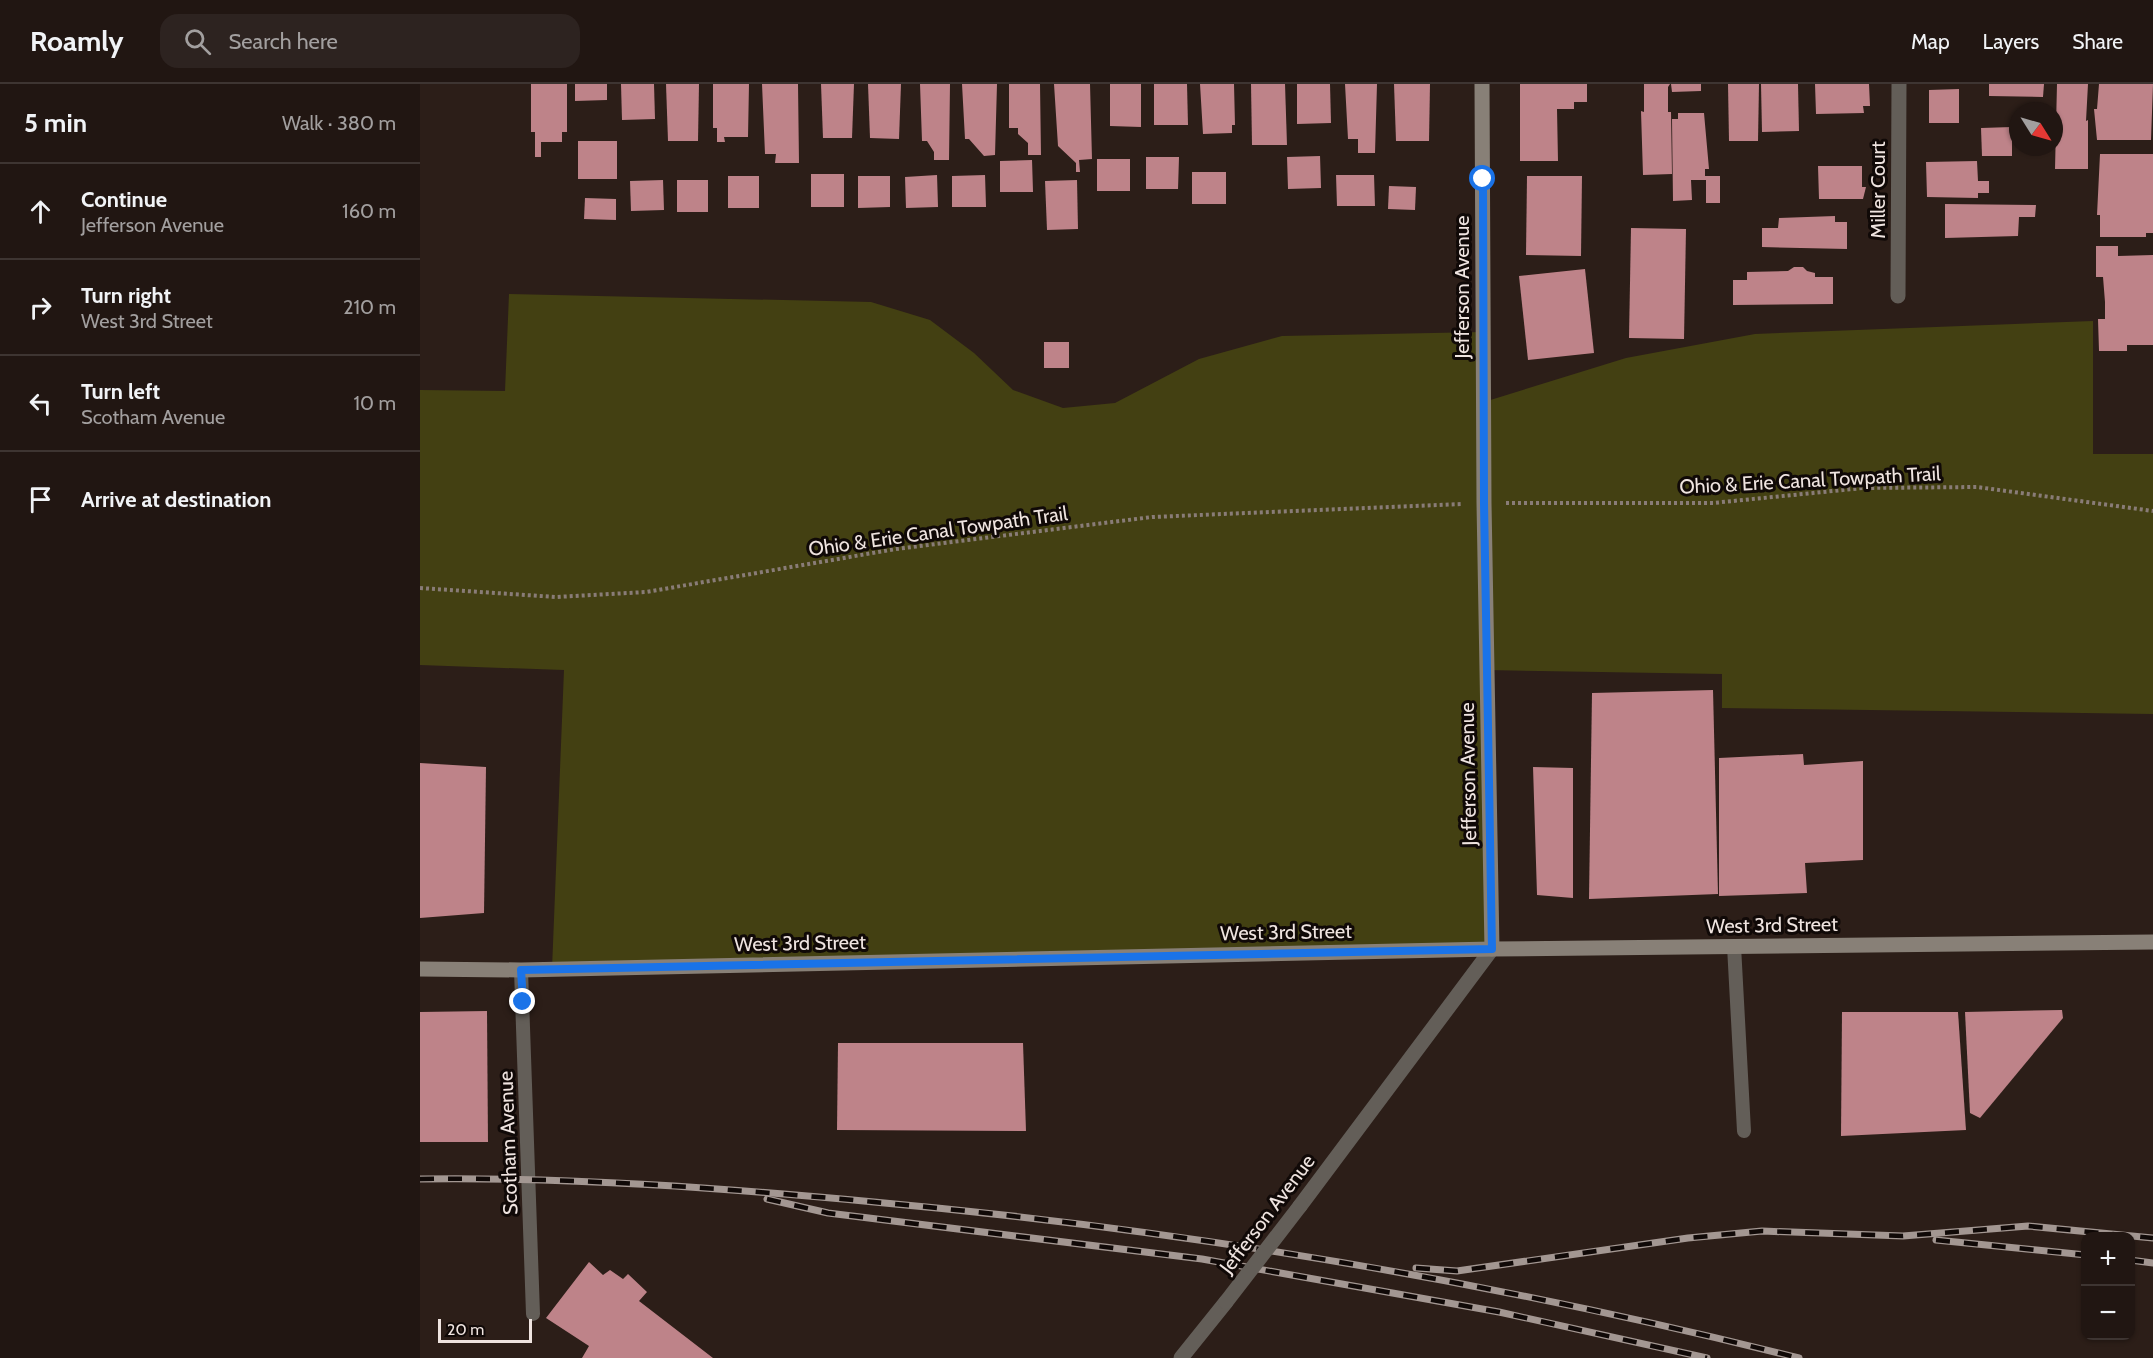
<!DOCTYPE html>
<html lang="en">
<head>
<meta charset="utf-8">
<style>
	:root { --surface:#211612; --page:#2d2320; --text:#f1f3f6; --muted:#a29f9f; --line:#3e3532 }
	body { margin:0; font-family:Cabin,sans-serif; background:var(--page); color:var(--text) }
	.controls { position:absolute; right:18px; bottom:18px; display:grid; overflow:hidden; border-radius:12px; box-shadow:0 2px 4px #0004 }
	.controls button { width:54px; height:54px; display:grid; place-items:center; padding:0; border:0; border-bottom:2px solid var(--line); background:var(--surface); color:var(--text); font:30px sans-serif }
	.compass { position:absolute; left:1589px; top:18px; width:54px; height:54px; border-radius:50%; background:var(--surface); box-shadow:0 2px 4px #0004; rotate:127deg }
	.scale { position:absolute; left:18px; bottom:15px; width:94px; box-sizing:border-box; padding-left:6px; border:3px solid #efe4e0; border-top:0; font-size:16px; line-height:21px; white-space:nowrap; color:#efe4e0; -webkit-text-stroke:4px #100907; paint-order:stroke }
	.stop { position:absolute; width:18px; height:18px; margin:-14px; border:4px solid #1a73e8; border-radius:50%; background:#fff }
	.stop.end { background:#1a73e8; border-color:#fff; box-shadow:0 2px 6px #0008 }
	.list { margin:0; padding:0; list-style:none }
	h2 { display:flex; justify-content:space-between; align-items:center; height:78px; margin:0; padding:0 24px; font-size:26px }
	h2 small { font-size:20px; font-weight:400; color:var(--muted) }
	.list li { display:grid; grid-template-columns:39px 1fr auto; gap:18px; align-items:center; box-sizing:border-box; height:96px; padding:0 24px; border-top:2px solid var(--line) }
	.list b { display:block; font-size:22px; white-space:nowrap }
	.list p { margin:0; font-size:20px; white-space:nowrap; color:var(--muted) }
	.list em { font-size:20px; font-style:normal; color:var(--muted) }
	.icon { flex:none; width:33px; height:33px; fill:none; stroke:currentColor; stroke-width:2; stroke-linecap:round; stroke-linejoin:round }
	.map { position:relative; flex:none; width:1733px; height:1274px; overflow:hidden }
	header { display:flex; align-items:center; gap:36px; box-sizing:border-box; height:84px; padding:0 30px; background:var(--surface); border-bottom:2px solid var(--line) }
	header strong { font-size:28px }
	nav { display:flex; gap:33px; margin-inline-start:auto; font-size:21px }
	.search { width:420px; height:54px; background:var(--page); display:flex; align-items:center; gap:15px; box-sizing:border-box; padding:0 21px; border-radius:18px; color:var(--muted); font-size:22px }
	main { display:flex }
	aside { flex:1; background:var(--surface) }
	.map>svg:first-child { display:block }
	.green { fill:#434012 }
	.building { fill:#be8389 }
	.lines { fill:none; stroke-linecap:round; stroke-linejoin:round }
	.path { stroke:#897c77; stroke-width:4; stroke-dasharray:3 3; stroke-linecap:butt }
	.lane { stroke:#635e58; stroke-width:14 }
	.street { stroke:#635e58; stroke-width:15 }
	.secondary { stroke:#888077; stroke-width:15 }
	.rail-casing { stroke:#a39792; stroke-width:7 }
	.rail { stroke:#100907; stroke-width:4.5; stroke-dasharray:14; stroke-linecap:butt }
	.street-bridge { stroke:#635e58; stroke-width:15 }
	.route { stroke:#1a73e8; stroke-width:8 }
	.labels { text-anchor:middle; dominant-baseline:central; stroke-width:6; stroke-linejoin:round; paint-order:stroke }
	.street-label { font-size:20px; fill:#efe4e0; stroke:#100907 }
</style>
</head>
<body>
<header>
<strong>Roamly</strong>
<div class="search"><svg class="icon" aria-label="search" viewBox="0 0 24 24"><circle cx="10" cy="10" r="6"/><path d="M15 15l6 6"/></svg>Search here</div>
<nav><a>Map</a><a>Layers</a><a>Share</a></nav>
</header>
<main>
<aside>
<h2>5 min<small>Walk · 380 m</small></h2>
<ul class="list">
<li><svg class="icon" aria-label="ahead" viewBox="0 0 24 24"><path d="M12 20V5M6 11l6-6 6 6"/></svg><div><b>Continue</b><p>Jefferson Avenue</p></div><em>160 m</em></li>
<li><svg class="icon" aria-label="right" viewBox="0 0 24 24"><path d="M7 20v-9h11M14 6l5 5-5 5"/></svg><div><b>Turn right</b><p>West 3rd Street</p></div><em>210 m</em></li>
<li><svg class="icon" aria-label="left" viewBox="0 0 24 24"><path d="M17 20v-9H6M10 6l-5 5 5 5"/></svg><div><b>Turn left</b><p>Scotham Avenue</p></div><em>10 m</em></li>
<li><svg class="icon" aria-label="arrive" viewBox="0 0 24 24"><path d="M6 21V4h12l-3 4 3 4H6"/></svg><div><b>Arrive at destination</b></div></li>
</ul>
</aside>
<div class="map">
<svg width="1733" height="1274" viewBox="0 0 1733 1274">
	<rect width="100%" height="100%" fill="#2c1e18"/>
	<path class="green" d="M89,210l362,8 59,18 44,33 39,37 50,18 52,-5 84,-44 83,-23 201,-4 1,70 142,-44 129,-24 338,-13v133h60v260l-431,-6v-34l-235,-4 5,279 -940,20 12,-299 -144,-5v-275l85,1z"/>
	<g class="building">
		<path d="M111,0h36v48h-5v10h-21v15h-6v-25h-4z"/>
		<path d="M155,0h32v16l-32,1z"/>
		<path d="M201,0h33l1,35 -33,1z"/>
		<path d="M246,0h33l-1,57h-30z"/>
		<path d="M293,0h36l-1,53h-24l1,5h-8v-14h-4z"/>
		<path d="M342,0h36l1,79h-24l1,-9h-11z"/>
		<path d="M401,0h33l-2,54h-29z"/>
		<path d="M448,0h33l-2,55 -29,-1z"/>
		<path d="M500,0h30l-1,76h-15v-8l-7,-11h-5z"/>
		<path d="M542,0h35l-2,71 -11,1 -15,-17h-4z"/>
		<path d="M589,0h31l1,71h-13v-12l-10,-9v-6h-9z"/>
		<path d="M634,0h36l2,75 -13,1 1,12h-4v-9l-18,-17z"/>
		<path d="M690,0h31v43l-31,-1z"/>
		<path d="M734,0h33l1,41h-34z"/>
		<path d="M780,0h34l1,41h-3v8l-29,1z"/>
		<path d="M831,0h34l2,61h-35z"/>
		<path d="M877,0h33l1,39 -34,1z"/>
		<path d="M925,0h32l-2,69h-17v-14h-10z"/>
		<path d="M974,0h36l-1,57h-33z"/>
		<path d="M1100,0h67v18h-13v7h-17l1,52h-38z"/>
		<path d="M1224,0h26l-2,3v25h3l1,62 -29,1 -2,-64 3,1z"/>
		<path d="M1251,0h30v7l-29,1z"/>
		<path d="M1308,0h31l-1,57h-29z"/>
		<path d="M1341,0h37l1,47 -37,1z"/>
		<path d="M1395,0h54l1,22h-7l1,7 -48,1z"/>
		<path d="M1569,0h55l-1,13 -54,-1z"/>
		<path d="M1637,0h31l-2,37 2,-1v49h-33z"/>
		<path d="M1679,0h54l-2,56h-54l-3,-31h3z"/>
		<path d="M1539,5v34h-30v-33z"/>
		<path d="M1258,29h26l5,56h-4v7h15v27h-14v-23h-15l1,20 -19,1 -1,-82h6z"/>
		<path d="M1592,43v29h-30l-1,-28z"/>
		<rect x="158" y="57" width="39" height="38"/>
		<path d="M1680,70h53v79h-7v4h-46v-22h-3z"/>
		<path d="M900,72l1,32 -33,1 -1,-32z"/>
		<path d="M726,73h33l-1,32h-32z"/>
		<rect x="677" y="75" width="33" height="32"/>
		<path d="M612,76l1,32h-33v-31z"/>
		<path d="M1557,77l1,20h11v12h-11v5l-51,-1 -1,-35z"/>
		<path d="M1398,82h44v21h4l-3,12h-44z"/>
		<rect x="772" y="88" width="34" height="32"/>
		<rect x="391" y="90" width="33" height="33"/>
		<path d="M517,91l1,32 -32,1 -1,-31z"/>
		<path d="M565,91l1,32h-34v-31z"/>
		<path d="M916,91h38l1,31h-38z"/>
		<rect x="308" y="92" width="31" height="32"/>
		<path d="M438,92h32v31l-32,1z"/>
		<path d="M1107,92h55l-1,80 -55,-1z"/>
		<path d="M243,96l1,30 -33,1 -1,-30z"/>
		<rect x="257" y="96" width="31" height="32"/>
		<path d="M657,96l1,49 -31,1 -2,-49z"/>
		<path d="M969,102l27,1 -1,23 -27,-1z"/>
		<path d="M165,114l31,1v21l-32,-1z"/>
		<path d="M1525,120l91,1 -1,12h-16l-1,19 -73,2z"/>
		<path d="M1415,132v6h12v27l-85,-2v-19h16l1,-10z"/>
		<path d="M1211,144l55,1 -2,110 -55,-1z"/>
		<path d="M1676,162h22v10l35,-1v90h-26v6h-28l-1,-32h7v-17l-2,-25h-7z"/>
		<path d="M1374,183h9l4,4 8,2v4h18v27l-100,1v-25h14v-8l41,-1z"/>
		<path d="M1165,185l9,84 -66,7 -9,-84z"/>
		<rect x="624" y="258" width="25" height="26"/>
		<path d="M1293,606l5,204 -129,5 3,-206z"/>
		<path d="M1383,670l1,11 59,-4v99l-58,3 2,30 -88,3v-138z"/>
		<path d="M0,679l66,4 -2,146 -64,5z"/>
		<path d="M1113,683l40,1v130l-36,-3z"/>
		<path d="M1642,926l1,8 -83,100 -10,-5 -5,-101z"/>
		<path d="M67,927l1,131h-68v-130z"/>
		<path d="M1422,928h116l8,118 -125,6z"/>
		<path d="M418,959h185l3,88 -189,-1z"/>
		<path d="M169,1178l14,13 7,-5 13,9 5,-5 19,18 -8,9 74,57h-131l7,-12 -43,-28z"/>
	</g>
	<g class="lines">
		<g class="path">
			<path d="M1086,419h207l150,-15 114,-1 176,24"/>
			<path d="M0,504l136,9 90,-5 250,-43 256,-32 311,-13"/>
		</g>
		<g class="lane">
			<path d="M1314,862l10,185"/>
			<path d="M101,886l12,344"/>
		</g>
		<g class="street">
			<path d="M1478,212l1,-212"/>
			<path d="M880,1122l192,-257"/>
			<path d="M761,1274l45,-56"/>
		</g>
		<g class="secondary">
			<path d="M1062,0l2,419 8,446"/>
			<path d="M0,885l101,1 971,-21 661,-7"/>
		</g>
		<g class="rail-casing">
			<g id="rail">
				<path d="M0,1095c152,-2 303,9 454,23 312,28 621,80 925,156"/>
				<path d="M347,1115l61,14 374,46 297,53 208,46"/>
				<path d="M1516,1156l150,15"/>
				<path d="M1710,1176l23,3"/>
				<path d="M996,1184l41,3 231,-33 74,-7 141,5 125,-10 125,12"/>
			</g>
		</g>
		<use href="#rail" class="rail"/>
		<path class="street-bridge" d="M806,1218l74,-96"/>
	</g>
	<g class="lines">
		<path class="route" d="M103,918l-2,-32 971,-21 -8,-446 -1,-324"/>
	</g>
	<g class="labels">
		<g class="street-label">
			<text transform="translate(1458 106) rotate(-90)">Miller Court</text>
			<text transform="translate(1042 203) rotate(-90)">Jefferson Avenue</text>
			<text transform="translate(1390 396) rotate(-3)">Ohio &amp; Erie Canal Towpath Trail</text>
			<text transform="translate(518 447) rotate(-8)">Ohio &amp; Erie Canal Towpath Trail</text>
			<text transform="translate(1048 690) rotate(-91)">Jefferson Avenue</text>
			<text transform="translate(1352 841) rotate(-1)">West 3rd Street</text>
			<text transform="translate(866 848) rotate(-1)">West 3rd Street</text>
			<text transform="translate(380 859) rotate(-1)">West 3rd Street</text>
			<text transform="translate(88 1059) rotate(-92)">Scotham Avenue</text>
			<text transform="translate(847 1130) rotate(-53)">Jefferson Avenue</text>
		</g>
	</g>
</svg>
<div class="controls">
<button>+</button>
<button>−</button>
</div>
<svg class="compass" viewBox="-18 -18 36 36"><path d="M0-13l5 13h-10z" fill="#e53935"/><path d="M0 13l5-13h-10z" fill="#a29f9f"/></svg>
<div class="scale">20 m</div>
<div class="stop" style="left:1063px;top:95px"></div>
<div class="stop end" style="left:103px;top:918px"></div>
</div>
</main>
</body>
</html>
